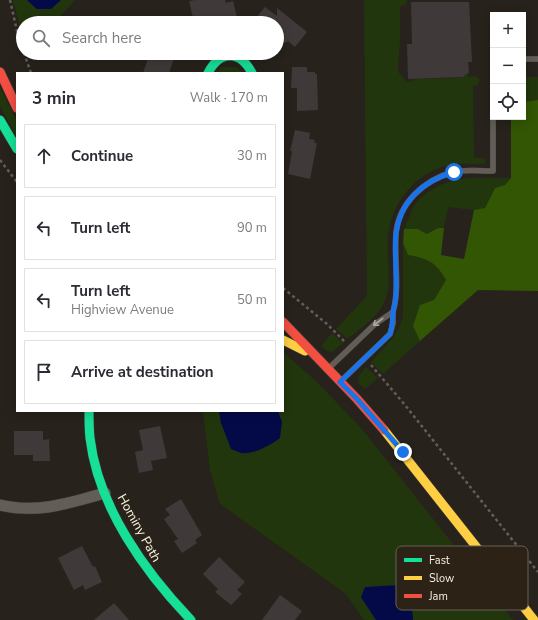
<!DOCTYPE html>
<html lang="en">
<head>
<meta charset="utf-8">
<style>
	:root { --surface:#fff; --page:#f2f2f3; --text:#2b2b33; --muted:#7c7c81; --line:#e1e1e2 }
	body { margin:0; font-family:"Nunito Sans",sans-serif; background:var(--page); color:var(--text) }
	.controls { position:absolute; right:12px; top:12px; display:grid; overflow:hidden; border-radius:0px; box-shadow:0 2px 10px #0003 }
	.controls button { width:36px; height:36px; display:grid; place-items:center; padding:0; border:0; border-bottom:1px solid var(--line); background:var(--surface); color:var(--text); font:20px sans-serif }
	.stop { position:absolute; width:12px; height:12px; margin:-9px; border:3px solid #1a73e8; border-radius:50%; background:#fff }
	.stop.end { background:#1a73e8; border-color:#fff; box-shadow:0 1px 4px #0008 }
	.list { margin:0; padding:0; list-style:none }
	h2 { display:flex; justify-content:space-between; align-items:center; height:52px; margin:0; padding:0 16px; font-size:17px }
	h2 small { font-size:13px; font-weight:400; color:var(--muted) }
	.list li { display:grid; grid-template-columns:26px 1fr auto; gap:12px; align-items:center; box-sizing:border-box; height:64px; margin:0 8px 8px; padding:0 8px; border:1px solid var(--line); border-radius:0px }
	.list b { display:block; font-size:15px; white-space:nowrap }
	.list p { margin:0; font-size:13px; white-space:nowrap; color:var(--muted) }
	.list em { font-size:13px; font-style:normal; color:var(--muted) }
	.icon { flex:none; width:22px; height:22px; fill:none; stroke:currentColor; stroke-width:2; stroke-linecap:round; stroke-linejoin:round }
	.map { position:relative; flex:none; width:538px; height:620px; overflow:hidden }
	.search { position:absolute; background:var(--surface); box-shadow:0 2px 10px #0003; left:16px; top:16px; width:268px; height:44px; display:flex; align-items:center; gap:10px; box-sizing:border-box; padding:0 14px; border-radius:22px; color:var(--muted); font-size:15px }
	.panel { position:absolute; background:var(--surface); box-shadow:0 2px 10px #0003; left:16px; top:72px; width:268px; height:340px; border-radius:0px }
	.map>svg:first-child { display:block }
	.green { fill:#22360d }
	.forest { fill:#325604 }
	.water { fill:#040a48 }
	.building { fill:#3f3a39 }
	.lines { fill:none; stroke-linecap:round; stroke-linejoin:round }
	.lane-casing { stroke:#413d38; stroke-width:6 }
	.street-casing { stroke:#413d38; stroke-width:12 }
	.fast-casing { stroke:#413d38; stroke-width:10 }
	.slow-casing { stroke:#413d38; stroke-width:10 }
	.jam-casing { stroke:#413d38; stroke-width:10 }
	.path { stroke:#625e59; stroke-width:2.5; stroke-dasharray:3 3; stroke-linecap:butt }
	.lane { stroke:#625e57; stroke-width:5.5 }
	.street { stroke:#625e57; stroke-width:11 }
	.fast { stroke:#16e098; stroke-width:9 }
	.slow { stroke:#ffcf43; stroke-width:9 }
	.jam { stroke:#f24e42; stroke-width:9 }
	.oneway { stroke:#aca69f }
	.route { stroke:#1a73e8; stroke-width:5 }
	.labels { text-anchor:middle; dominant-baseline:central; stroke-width:3; stroke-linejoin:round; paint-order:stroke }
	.street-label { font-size:13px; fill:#f5efe7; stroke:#2c2316 }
	.key { fill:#2c2316; stroke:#686055; stroke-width:1 }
	.key-label { font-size:11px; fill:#f5efe7 }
</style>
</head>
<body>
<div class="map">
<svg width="538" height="620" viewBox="0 0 538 620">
	<rect width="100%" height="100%" fill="#27221b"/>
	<g class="green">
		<path d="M13,0h14l10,9h13l11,-9h14l-21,23h-31v16z"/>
		<path d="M364,0h43l-1,5 -6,1v34l-2,28 1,5 7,8 4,1 6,-3 43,-1 4,-1 6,-5 -1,5c6,-1 8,-2 12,3l-3,5 -4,1 1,72h9l2,1v4l-2,1c-11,0 -23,-1 -34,1 -34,8 -58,38 -61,72 -2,19 4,42 -2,61 -6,18 -25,30 -39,41l-11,-10 31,-33z"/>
		<path d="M225,67c7,0 14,-1 17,6h-25l4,-5z"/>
		<path d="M523,77h15v23l-15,2z"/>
		<path d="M0,87l17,34v17l-17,-32z"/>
		<path d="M470,178h41l-6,7 -10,3 -10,21 -11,1 -26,-3 -4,21h-6l-11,6 -9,-5h-14c4,-8 7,-20 13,-27 14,-16 33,-22 53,-24z"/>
		<path d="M403,243l5,12 14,2 18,12 6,11 -12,20 -21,26 7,15 -37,33 -12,-12 21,-23 6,-9 5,-13z"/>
		<path d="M332,333l11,10 -11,9 -5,-1 -6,-5z"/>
		<path d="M283,352l35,31 44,46 151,191h-100l-2,-21 -50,-2 15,23h-12l-18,-26 -126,-90 -10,-34 -7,-59h16l2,12 5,10 55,-11 -3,-11h5z"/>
		<path d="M366,367l12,11 -13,11 -6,-5 -1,-7z"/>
	</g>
	<path class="forest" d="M538,100v191l-60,-1 -58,51 -7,-15 7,-21 14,-5 12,-20c-9,-17 -19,-22 -38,-25l-5,-12 1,-14h14l9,5 11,-6h6l-3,27 23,4 10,-49 11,-2 10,-20 10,-3 6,-7v-61h12v-15z"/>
	<g class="water">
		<path d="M27,0h34l-10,9h-14z"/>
		<path d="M219,411h59l4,11 -2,16c-9,7 -27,17 -39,15 -3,-1 -7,-3 -10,-4l-10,-26z"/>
		<path d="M399,585l12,14 2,21h-37l-15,-23 4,-10z"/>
	</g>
	<g class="building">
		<path d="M195,0h30l1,3 7,-2 4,16 -20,6 -3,-6 -20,5 -5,-21z"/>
		<path d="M411,2h58l3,60h-4l1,10 -6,5 -55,2 -1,-35h5z"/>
		<path d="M265,7l12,9v-8l30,24 -12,15 -7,-6 -2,2 -9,-7v-13h-15l-6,-5z"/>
		<path d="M150,53h26l-7,20h-26z"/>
		<path d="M292,67h15v5h8v2h2l1,36 -21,1v-23h-6z"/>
		<path d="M295,130l15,3 -1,6 6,1 -1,3h3l-7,36 -22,-5 4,-23h-2z"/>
		<path d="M160,426l7,32 -16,3 2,9 -14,3 -4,-21 8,-2 -4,-20z"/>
		<path d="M14,431h29v9l6,-1 1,22h-17v-6h-19z"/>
		<path d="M181,499l21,36 -7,5 2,3 -15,10 -8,-12 4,-2 -14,-20 6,-4 -5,-6z"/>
		<path d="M82,546l11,21 2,-1 7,16 -17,8 -2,-5 -9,5 -16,-32z"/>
		<path d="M219,557l26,25 -8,8 5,4 -11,11 -16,-13 3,-3 -15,-15z"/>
		<path d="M280,595l22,16 -7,9h-33z"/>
		<path d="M114,603l15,17h-35z"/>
	</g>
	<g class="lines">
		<g class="lane-casing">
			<g id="lane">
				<path d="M523,59h15"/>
				<path d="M393,312c7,-25 1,-53 3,-79 3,-30 28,-53 57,-61 13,-3 27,-1 40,-1v-112"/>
				<path d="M328,369l47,-45 18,-12v11l-3,11 -50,48"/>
			</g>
		</g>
		<g class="street-casing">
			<path id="street" d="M0,505c37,9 70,-2 105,-12"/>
		</g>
		<g class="fast-casing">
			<g id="fast">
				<path d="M208,73c12,-23 32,-23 44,0"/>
				<path d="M0,120l17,29"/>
				<path d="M89,411c0,9 0,18 1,27 8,69 55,134 101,182"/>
			</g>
		</g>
		<g class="slow-casing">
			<g id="slow">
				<path d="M283,340l22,11"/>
				<path d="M384,430l150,190"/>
			</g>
		</g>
		<g class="jam-casing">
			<g id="jam">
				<path d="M0,72l17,36"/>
				<path d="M283,322l74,77 27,31"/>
			</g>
		</g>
		<g class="path">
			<path d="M10,0l7,31 6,18"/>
			<path d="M24,53l7,20"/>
			<path d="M0,160l17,22"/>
			<path d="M283,288l44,36 18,18"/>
			<path d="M371,365l34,40 133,167"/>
		</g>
		<use href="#lane" class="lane"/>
		<use href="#street" class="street"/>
		<use href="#fast" class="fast"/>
		<use href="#slow" class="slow"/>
		<use href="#jam" class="jam"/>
	</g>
	<defs><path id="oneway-shaft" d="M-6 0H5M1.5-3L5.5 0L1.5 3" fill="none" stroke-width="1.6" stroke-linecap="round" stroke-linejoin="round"/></defs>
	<use class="oneway" href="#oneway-shaft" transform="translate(378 322) rotate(143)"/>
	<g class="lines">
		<path class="route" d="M403,452l-46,-53 -17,-17 50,-48c3,-9 2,-13 3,-22 1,-6 3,-11 3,-18 1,-20 -2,-41 0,-61 5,-34 28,-52 58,-61"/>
	</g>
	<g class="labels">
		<g class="street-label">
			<text transform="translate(139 528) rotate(61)">Hominy Path</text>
		</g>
	</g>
	<rect x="396" y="546" width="132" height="64" rx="6" class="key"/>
	<rect x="404" y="558" width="18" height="4" fill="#16e098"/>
	<rect x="404" y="576" width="18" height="4" fill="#ffcf43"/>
	<rect x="404" y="594" width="18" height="4" fill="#f24e42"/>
	<g class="key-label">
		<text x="429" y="564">Fast</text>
		<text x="429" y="582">Slow</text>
		<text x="429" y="600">Jam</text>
	</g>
</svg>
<div class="controls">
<button>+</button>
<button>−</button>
<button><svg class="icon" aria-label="locate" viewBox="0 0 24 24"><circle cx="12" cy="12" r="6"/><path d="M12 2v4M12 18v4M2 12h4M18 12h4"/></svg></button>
</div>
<div class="stop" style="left:454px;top:172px"></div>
<div class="stop end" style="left:403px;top:452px"></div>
<div class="search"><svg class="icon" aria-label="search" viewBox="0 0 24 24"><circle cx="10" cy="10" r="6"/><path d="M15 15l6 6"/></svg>Search here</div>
<section class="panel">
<h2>3 min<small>Walk · 170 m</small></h2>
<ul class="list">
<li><svg class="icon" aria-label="ahead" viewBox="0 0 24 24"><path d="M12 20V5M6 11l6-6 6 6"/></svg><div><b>Continue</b></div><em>30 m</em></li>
<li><svg class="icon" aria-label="left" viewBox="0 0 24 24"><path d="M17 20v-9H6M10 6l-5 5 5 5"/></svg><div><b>Turn left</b></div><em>90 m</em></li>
<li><svg class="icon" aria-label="left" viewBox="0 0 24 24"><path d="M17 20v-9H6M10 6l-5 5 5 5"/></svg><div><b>Turn left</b><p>Highview Avenue</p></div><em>50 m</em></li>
<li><svg class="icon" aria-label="arrive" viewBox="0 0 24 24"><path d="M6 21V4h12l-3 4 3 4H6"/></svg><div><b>Arrive at destination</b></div></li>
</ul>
</section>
</div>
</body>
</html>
